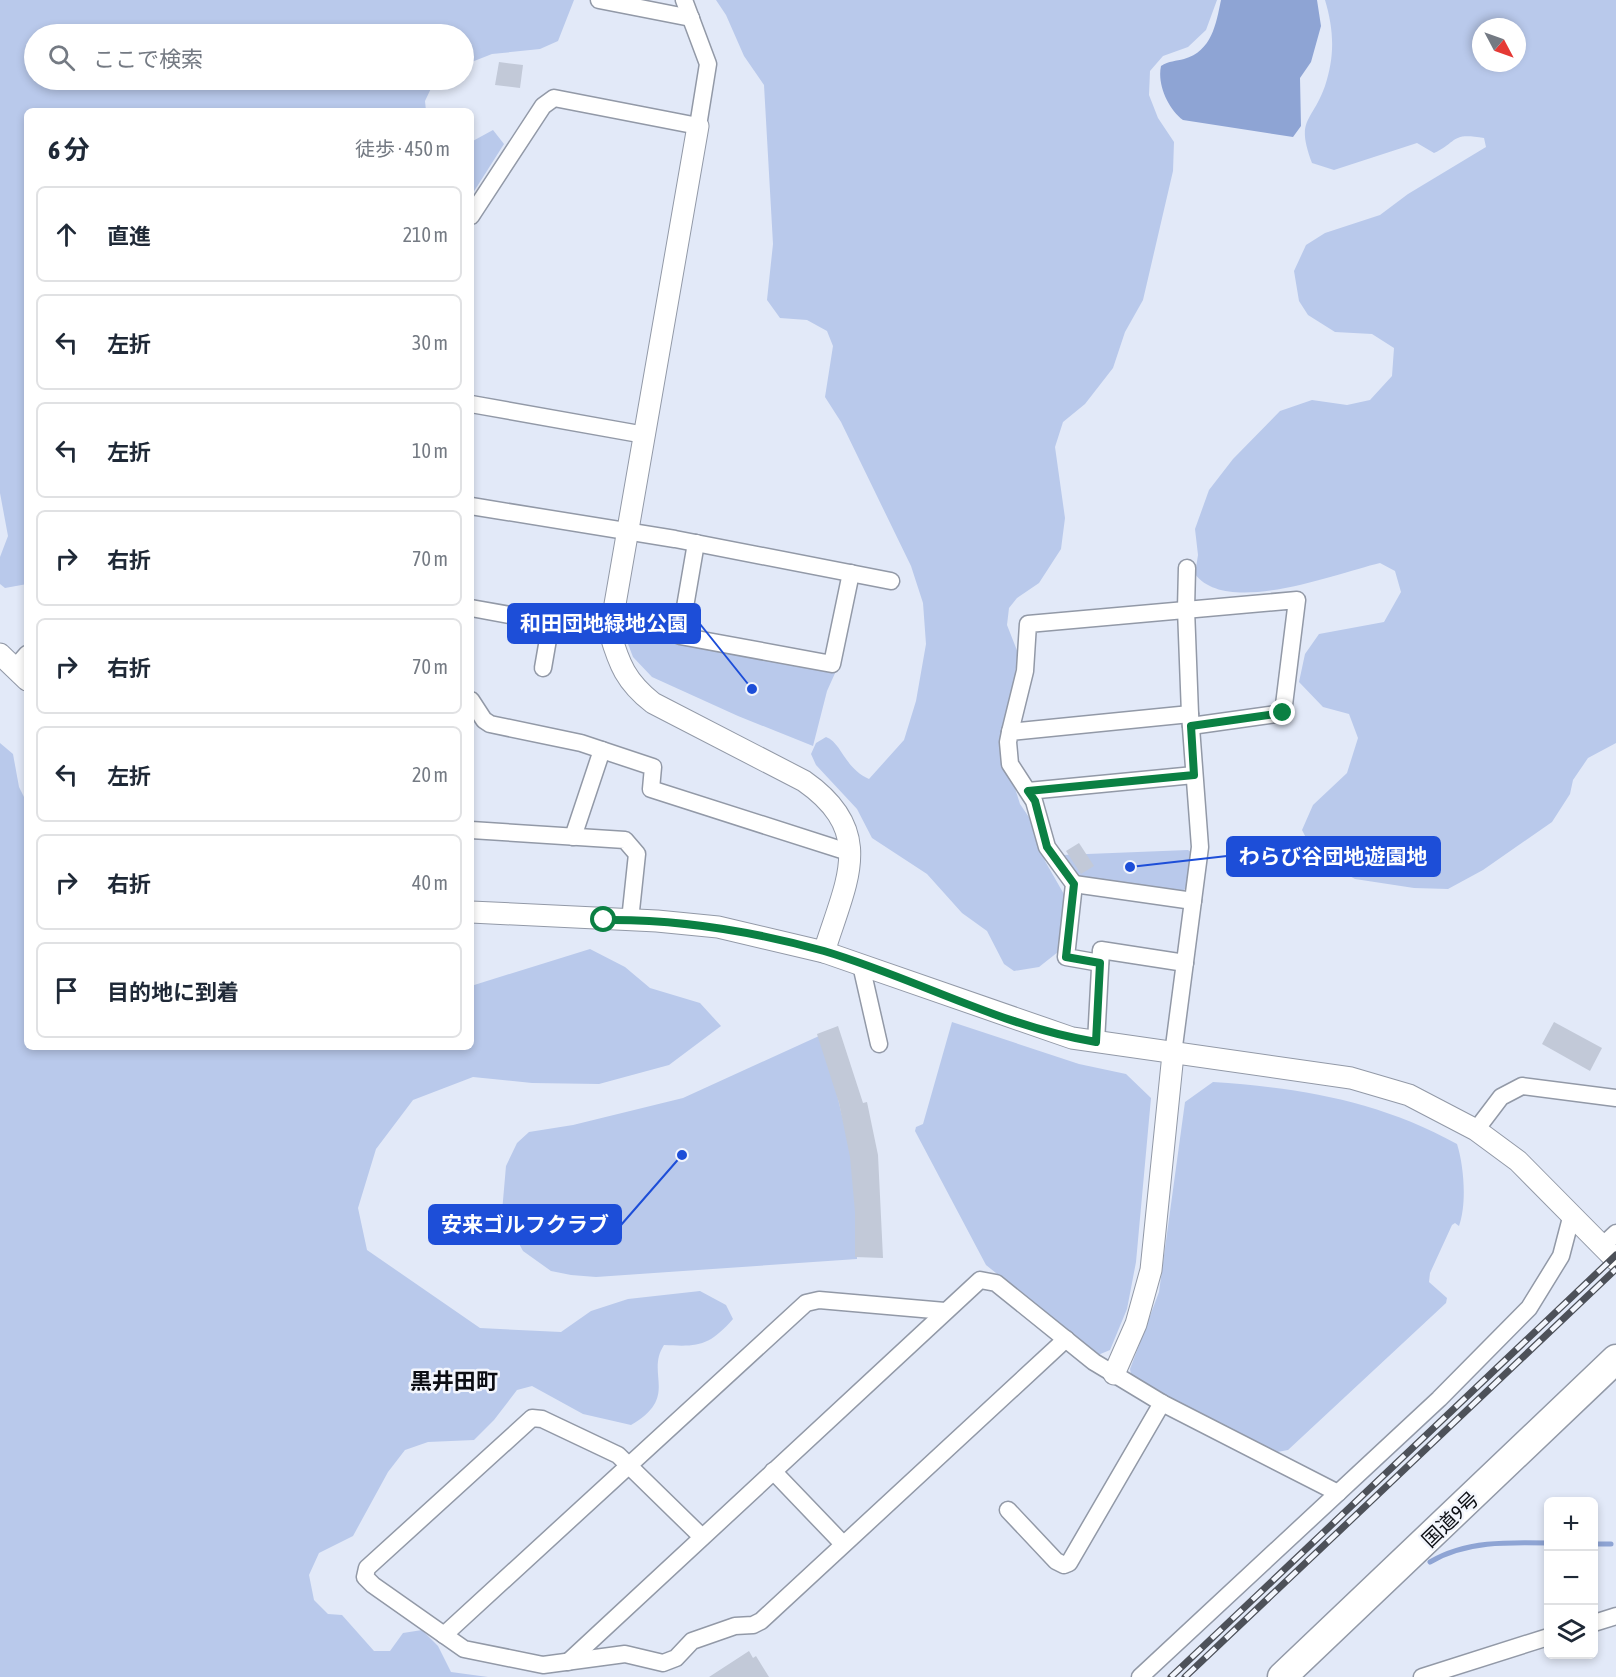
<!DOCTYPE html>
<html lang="ja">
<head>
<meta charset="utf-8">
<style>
	:root { --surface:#fff; --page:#f2f2f3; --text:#1f2937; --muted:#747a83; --line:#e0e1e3 }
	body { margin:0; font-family:"Asap Condensed","Noto Sans JP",sans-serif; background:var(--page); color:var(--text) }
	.controls { position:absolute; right:18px; bottom:18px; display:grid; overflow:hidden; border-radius:9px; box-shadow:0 3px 9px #0003 }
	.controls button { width:54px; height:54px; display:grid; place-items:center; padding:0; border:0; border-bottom:2px solid var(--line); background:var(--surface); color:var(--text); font:30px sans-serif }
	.compass { position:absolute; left:1472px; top:18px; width:54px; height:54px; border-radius:50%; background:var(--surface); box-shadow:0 3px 9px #0003; rotate:131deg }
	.stop { position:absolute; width:18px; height:18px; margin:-14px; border:4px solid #0b8043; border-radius:50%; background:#fff }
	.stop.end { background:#0b8043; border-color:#fff; box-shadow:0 2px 6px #0008 }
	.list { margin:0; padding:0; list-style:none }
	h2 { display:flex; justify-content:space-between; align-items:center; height:78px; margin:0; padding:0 24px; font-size:26px }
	h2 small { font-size:20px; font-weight:400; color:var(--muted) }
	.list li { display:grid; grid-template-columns:39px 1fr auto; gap:18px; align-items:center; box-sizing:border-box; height:96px; margin:0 12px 12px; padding:0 12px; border:2px solid var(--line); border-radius:9px }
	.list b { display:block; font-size:22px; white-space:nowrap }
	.list em { font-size:20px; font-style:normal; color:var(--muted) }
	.icon { flex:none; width:33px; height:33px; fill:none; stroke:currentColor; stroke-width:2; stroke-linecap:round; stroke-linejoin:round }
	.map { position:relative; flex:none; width:1616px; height:1677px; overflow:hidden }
	.search { position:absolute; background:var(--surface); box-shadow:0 3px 9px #0003; left:24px; top:24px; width:450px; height:66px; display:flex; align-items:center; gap:15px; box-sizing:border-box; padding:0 21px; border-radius:33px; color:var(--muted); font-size:22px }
	.panel { position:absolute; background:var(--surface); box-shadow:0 3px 9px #0003; left:24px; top:108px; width:450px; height:942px; border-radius:9px }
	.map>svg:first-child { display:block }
	.green { fill:#b9c9eb; fill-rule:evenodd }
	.water { fill:#8ea4d4 }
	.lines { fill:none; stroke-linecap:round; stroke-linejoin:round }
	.stream { stroke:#8ea4d4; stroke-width:5 }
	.building { fill:#c2c9d8 }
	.minor-casing { stroke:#9299a7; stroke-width:19 }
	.tertiary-casing { stroke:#9299a7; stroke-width:23 }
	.trunk-casing { stroke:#9299a7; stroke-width:31 }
	.minor { stroke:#fff; stroke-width:16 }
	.tertiary { stroke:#fff; stroke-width:21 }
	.trunk { stroke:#fff; stroke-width:28 }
	.rail-casing { stroke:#4d5159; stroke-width:7 }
	.rail { stroke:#f3f6fd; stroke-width:4.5; stroke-dasharray:14; stroke-linecap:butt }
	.route { stroke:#0b8043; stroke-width:8 }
	.labels { text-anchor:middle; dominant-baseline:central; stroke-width:5; stroke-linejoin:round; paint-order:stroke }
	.street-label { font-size:20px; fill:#0c0e13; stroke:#f3f6fd }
	.quarter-label { font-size:22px; font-weight:bold; fill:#0c0e13; stroke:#f3f6fd }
	.leader { fill:none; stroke:#1d4ed8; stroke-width:2 }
	.callout-dot { fill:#1d4ed8; stroke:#f3f6fd; stroke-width:2 }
	.callout { fill:#1d4ed8; stroke:#1d4ed8; stroke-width:2 }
	.callout-label { font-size:21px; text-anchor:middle; font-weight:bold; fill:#fff }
</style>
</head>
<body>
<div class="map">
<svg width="1616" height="1677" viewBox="0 0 1616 1677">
	<rect width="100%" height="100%" fill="#e2e9f8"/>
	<g class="green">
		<path d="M0,0h574l-16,41 -18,8 -48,5 -28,11v-31h-430v46h401l-10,21 1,10h-399v473l-22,4 -5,-4v-27l8,-21 -8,-43z"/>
		<path d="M716,0h501l-11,30 -18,17 -25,9 -13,15 -1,24 9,23 16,24 -1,29 -30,129 -18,32 -12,36 -28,36 -22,18 -8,25 10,71 -4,31 -22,34 -22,15 -8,10 -2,17 11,28 -7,49 -8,21v27l17,54 19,28 6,29 20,35 2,22 -9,34 -19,15 -25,4 -10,-7 -17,-33 -25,-18 -35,-39 -55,-36 -15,-29 -41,-44 -5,-11 5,-11 10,-6c16,6 18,31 43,42l35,-39 12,-39 10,-57 -3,-41 -12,-37 -70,-144 -16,-25 8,-51 -6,-15 -20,-11 -27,-2 -13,-18 6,-56 -9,-159 -20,-29 -18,-41z"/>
		<path d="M1325,0h291v743l-28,15 -15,22 -3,14 -18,28 -69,48 -35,19 -34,-1 -59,-9 -39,-22 -14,-27 11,-25 34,-32 11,-35 -9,-24 -26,-7 -24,-25 6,-28 14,-20 65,-12 17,-30 -6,-21 -15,-8c-43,10 -153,54 -185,11l3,-19 -3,-26 14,-39 24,-31 47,-48 32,-11 35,5 23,-5 22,-24 2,-28 -22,-14 -37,-2 -27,-17 -9,-14 -5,-30 12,-26 19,-12 55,-18 28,-21 78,-47 -2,-9c-34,-6 -26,4 -50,15l-17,-10 -83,27 -22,-7c-17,-45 0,-40 13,-77 10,-30 9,-56 0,-86zM1481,27h36v36h-36z"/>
		<path d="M493,130l11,14 -33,52v-54z"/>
		<path d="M628,632l206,37 2,2 -9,20 -14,55 -75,-30 -86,-39 -19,-20 -5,-13z"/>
		<path d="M0,743l13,11 6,33 8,16v244h444v-61l119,-37 35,18 25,21 50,15 21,23 -52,39 -70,19 -67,-1 -59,-6 -60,23 -37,49 -18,59 9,42 113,78 81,4 30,-21 37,-12 72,-8 26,14 7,14c-24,27 -34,28 -69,26 -19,29 16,52 -33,80l-48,-11 -51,-28 -15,4 -23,30 -20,20 -46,2 -23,8 -17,22 -35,64 -34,17 -10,22 5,25 14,14 14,1 32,36h16l13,-18 19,-3 16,16 13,26 37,5h-488z"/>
		<path d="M1188,850l3,2 -4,35 -4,4 -106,-13 -15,-23z"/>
		<path d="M952,1022l127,42 47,10 25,24 -15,164 -9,47 -17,41 -12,5 -112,-90 -71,-134 1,-4 7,-3z"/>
		<path d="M819,1036l13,37 23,98 2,88 -261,18 -25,-2 -20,-4 -28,-20 -21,-39 4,-46 11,-23 12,-11 44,-7 110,-27z"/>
		<path d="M1213,1082c88,6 166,19 244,62 7,22 10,60 2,82l-4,-3 -3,2 -22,48 -1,9 18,16 -1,5 -158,147 -16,3 -140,-73 -2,-11 29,-77 26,-190z"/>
	</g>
	<path class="water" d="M1221,0h96l4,26 -10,36 -11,16 1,48 -8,11 -110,-17c-15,-11 -26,-36 -22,-54 8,-5 15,-5 23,-7 28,-8 32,-35 37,-59z"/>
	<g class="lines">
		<g class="stream">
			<path d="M1594,1544h17"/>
			<path d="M1430,1562c35,-21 78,-20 118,-19"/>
		</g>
	</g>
	<g class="building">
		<path d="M499,62l24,3 -3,23 -25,-3z"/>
		<path d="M1079,843l15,23 -13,8 -15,-23z"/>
		<path d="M1554,1022l48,26 -12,23 -48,-27z"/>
		<path d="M838,1026l25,77 4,-1 11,53 5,103 -28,-1v-45l-5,-55 -11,-54 -22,-69z"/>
		<path d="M749,1651l4,7 3,-2 13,21h-60z"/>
	</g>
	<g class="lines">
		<g class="minor-casing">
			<g id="minor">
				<path d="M599,0l92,18"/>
				<path d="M471,216l72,-110 11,-8 144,28 10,-62 -24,-64"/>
				<path d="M471,404l174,31"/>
				<path d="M471,506l204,33 216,42"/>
				<path d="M696,543l-16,93 152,28 19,-91"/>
				<path d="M471,608l139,25"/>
				<path d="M543,668l8,-46"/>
				<path d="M14,669l13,-15"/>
				<path d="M471,700l13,20 6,4 91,19 72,24 -2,22 200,64"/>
				<path d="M1010,732l15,-61 3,-47 269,-24 -14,113 -92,13"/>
				<path d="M1028,791l166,-16"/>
				<path d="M471,830l154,10 12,14 -7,66"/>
				<path d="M573,837l29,-87"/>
				<path d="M1074,884l119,17"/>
				<path d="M1100,963l-34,-6 8,-73 -27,-37 -13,-46 -24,-37 -2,-22 2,-10 180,-18"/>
				<path d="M861,965l18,79"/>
				<path d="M1096,1042l5,-92 84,13"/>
				<path d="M1173,1054l27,-207 -10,-133 -4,-105 1,-41"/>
				<path d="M1476,1130l25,-33 21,-11 94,12"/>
				<path d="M1602,1246l14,-13"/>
				<path d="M773,1471l70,73"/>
				<path d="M1008,1510l48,51 8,4 5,-2 93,-160"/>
				<path d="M702,1537l-84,-82 -76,-36 -10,-1 -165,150 -2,9 8,8 91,64 79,16 82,-11 38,9 13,-5 16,-17 43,-15 18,-1 8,-4 305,-282"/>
				<path d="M1594,1623l22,-7"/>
				<path d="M444,1635l362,-332 13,-3 126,11"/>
				<path d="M568,1662l412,-382 16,3 98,79 20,12 48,29 176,90"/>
				<path d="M1140,1677l299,-278 90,-91 32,-52 11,-42"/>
				<path d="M1422,1677l126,-40"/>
			</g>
		</g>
		<g class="tertiary-casing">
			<g id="tertiary">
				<path d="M698,126l-88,507c9,31 16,49 43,70l151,78c73,51 42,100 20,171"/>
				<path d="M0,654l27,26"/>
				<path d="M471,912l186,9 61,6 106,25 248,86 279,40 58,17 67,35 42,31 98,99"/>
				<path d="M1114,1374l22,-50 15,-54 22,-216"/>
			</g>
		</g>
		<g class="trunk-casing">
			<path id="trunk" d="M1282,1677l334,-318"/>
		</g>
		<use href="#minor" class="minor"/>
		<use href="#tertiary" class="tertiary"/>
		<use href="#trunk" class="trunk"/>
		<g class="rail-casing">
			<g id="rail">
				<path d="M1171,1677l445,-422"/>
				<path d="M1185,1677l431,-408"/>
			</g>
		</g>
		<use href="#rail" class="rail"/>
	</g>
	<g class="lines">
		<path class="route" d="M604,920c74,-1 148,11 220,31 91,27 178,76 272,91l4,-79 -34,-6 8,-73 -27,-37 -12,-46 -7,-10 166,-16 -3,-49 92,-13"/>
	</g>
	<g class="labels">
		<g class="street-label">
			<text transform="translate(1450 1519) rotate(-44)">国道9号</text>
		</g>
		<g class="quarter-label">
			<text x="454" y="1381">黒井田町</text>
		</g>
	</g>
	<path class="leader" d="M752 689L700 624M1130 867L1227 856M682 1155L621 1225"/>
	<g class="callout-dot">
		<circle cx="752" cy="689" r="6"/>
		<circle cx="1130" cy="867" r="6"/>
		<circle cx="682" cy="1155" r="6"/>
	</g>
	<g class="callout">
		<rect x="508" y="604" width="192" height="39" rx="6"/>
		<rect x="1227" y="837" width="213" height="39" rx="6"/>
		<rect x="429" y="1205" width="192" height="39" rx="6"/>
	</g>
	<g class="callout-label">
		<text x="604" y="631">和田団地緑地公園</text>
		<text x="1333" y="864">わらび谷団地遊園地</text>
		<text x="525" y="1232">安来ゴルフクラブ</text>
	</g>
</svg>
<div class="controls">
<button>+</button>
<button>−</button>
<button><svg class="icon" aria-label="layers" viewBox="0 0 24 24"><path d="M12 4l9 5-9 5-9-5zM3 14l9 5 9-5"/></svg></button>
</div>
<svg class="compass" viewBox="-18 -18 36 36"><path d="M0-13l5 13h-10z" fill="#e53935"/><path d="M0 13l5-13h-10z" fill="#747a83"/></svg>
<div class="stop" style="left:604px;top:920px"></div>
<div class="stop end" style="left:1283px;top:713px"></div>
<div class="search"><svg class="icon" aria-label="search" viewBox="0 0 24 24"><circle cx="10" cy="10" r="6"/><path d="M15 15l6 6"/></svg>ここで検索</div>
<section class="panel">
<h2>6 分<small>徒歩 · 450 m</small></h2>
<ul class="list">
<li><svg class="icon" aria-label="ahead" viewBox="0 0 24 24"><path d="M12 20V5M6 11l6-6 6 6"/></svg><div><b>直進</b></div><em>210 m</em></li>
<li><svg class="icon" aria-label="left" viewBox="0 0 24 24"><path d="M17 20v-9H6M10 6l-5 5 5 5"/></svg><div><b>左折</b></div><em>30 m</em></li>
<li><svg class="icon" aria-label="left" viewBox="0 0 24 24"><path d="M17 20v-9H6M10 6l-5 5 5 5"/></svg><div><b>左折</b></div><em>10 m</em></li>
<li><svg class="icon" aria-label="right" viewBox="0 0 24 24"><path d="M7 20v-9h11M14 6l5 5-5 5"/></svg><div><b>右折</b></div><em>70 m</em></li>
<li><svg class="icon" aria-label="right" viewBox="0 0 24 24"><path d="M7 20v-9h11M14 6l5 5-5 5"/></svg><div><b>右折</b></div><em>70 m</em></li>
<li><svg class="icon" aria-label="left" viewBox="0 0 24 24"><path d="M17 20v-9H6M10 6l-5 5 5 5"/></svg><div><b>左折</b></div><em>20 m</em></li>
<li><svg class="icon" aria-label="right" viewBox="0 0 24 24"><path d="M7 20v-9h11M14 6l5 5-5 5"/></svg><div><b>右折</b></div><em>40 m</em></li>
<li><svg class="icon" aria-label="arrive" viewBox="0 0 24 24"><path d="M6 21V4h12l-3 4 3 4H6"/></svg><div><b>目的地に到着</b></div></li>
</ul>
</section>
</div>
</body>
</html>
